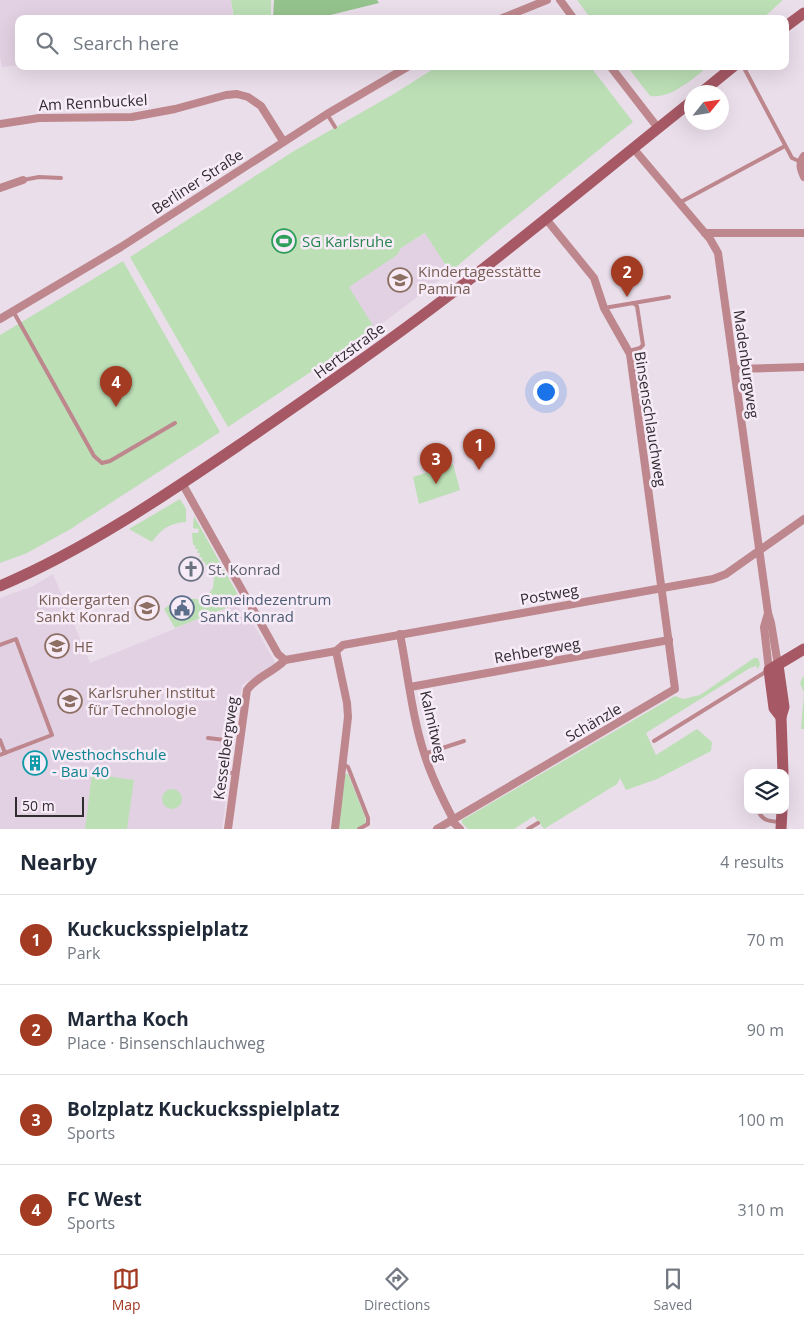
<!DOCTYPE html>
<html lang="en">
<head>
<meta charset="utf-8">
<style>
	:root { --surface:#fff; --page:#f2f2f3; --text:#1f2937; --muted:#747a83; --line:#e0e1e3; --accent:#a33a22 }
	body { margin:0; font-family:"Open Sans",sans-serif; background:var(--page); color:var(--text) }
	.controls { position:absolute; right:15px; bottom:15px; display:grid; overflow:hidden; border-radius:10px; box-shadow:0 5px 20px #0002 }
	.controls button { width:45px; height:45px; display:grid; place-items:center; padding:0; border:0; border-bottom:1px solid var(--line); background:var(--surface); color:var(--text); font:25px sans-serif }
	.compass { position:absolute; left:684px; top:85px; width:45px; height:45px; border-radius:50%; background:var(--surface); box-shadow:0 5px 20px #0002; rotate:60deg }
	.scale { position:absolute; left:15px; bottom:12px; width:69px; box-sizing:border-box; padding-left:5px; border:2px solid #302c30; border-top:0; font-size:14px; line-height:18px; white-space:nowrap; color:#302c30; -webkit-text-stroke:4px #f7ebf7; paint-order:stroke }
	.you { position:absolute; left:545px; top:391px; width:18px; height:18px; margin:-12px; border:4px solid #fff; border-radius:50%; background:#1a73e8; box-shadow:0 0 0 8px #1a73e833 }
	.badge { display:grid; place-items:center; width:32px; height:32px; border-radius:50%; background:var(--accent); color:#fff; font-size:16px; font-weight:700 }
	.pin { position:absolute; translate:-50% -41px; filter:drop-shadow(0 1px 2px #0008) }
	.pin::after { content:''; position:absolute; top:26px; width:18px; height:15px; background:inherit; clip-path:polygon(0 0,100% 0,50% 100%) }
	.list { margin:0; padding:0; list-style:none }
	h2 { display:flex; justify-content:space-between; align-items:center; height:65px; margin:0; padding:0 20px; font-size:21px }
	h2 small { font-size:16px; font-weight:400; color:var(--muted) }
	.list li { display:grid; grid-template-columns:32px 1fr auto; gap:15px; align-items:center; box-sizing:border-box; height:90px; padding:0 20px; border-top:1px solid var(--line) }
	.list b { display:block; font-size:19px; white-space:nowrap }
	.list p { margin:0; font-size:16px; white-space:nowrap; color:var(--muted) }
	.list em { font-size:16px; font-style:normal; color:var(--muted) }
	.icon { flex:none; width:28px; height:28px; fill:none; stroke:currentColor; stroke-width:2; stroke-linecap:round; stroke-linejoin:round }
	.map { position:relative; flex:none; width:804px; height:829px; overflow:hidden }
	.search { position:absolute; background:var(--surface); box-shadow:0 5px 20px #0002; left:15px; right:15px; top:15px; height:55px; display:flex; align-items:center; gap:12px; box-sizing:border-box; padding:0 18px; border-radius:10px; color:var(--muted); font-size:19px }
	.sheet { height:425px; background:var(--surface) }
	nav { display:flex; justify-content:space-around; align-items:center; box-sizing:border-box; height:70px; border-top:1px solid var(--line); background:var(--surface); font-size:14px; color:var(--muted) }
	nav a { display:grid; justify-items:center; gap:2px }
	nav .on { color:var(--accent) }
	.map>svg:first-child { display:block }
	.built { fill:#e2d1e2 }
	.green { fill:#bcdfb6 }
	.forest { fill:#95c38d }
	.lines { fill:none; stroke-linecap:round; stroke-linejoin:round }
	.lane { stroke:#bd878d; stroke-width:4 }
	.street { stroke:#bd878d; stroke-width:8 }
	.secondary { stroke:#a65965; stroke-width:11 }
	.labels { text-anchor:middle; dominant-baseline:central; stroke-width:5; stroke-linejoin:round; paint-order:stroke }
	.street-label { font-size:15px; fill:#302c30; stroke:#f7ebf7 }
	.leisure-label { font-size:15px; fill:#27864d; stroke:#f7ebf7; text-anchor:start }
	.education-label { font-size:15px; fill:#785e54; stroke:#f7ebf7; text-anchor:start }
	.worship-label { font-size:15px; fill:#5b616d; stroke:#f7ebf7; text-anchor:start }
	.service-label { font-size:15px; fill:#4e5e75; stroke:#f7ebf7; text-anchor:start }
	.culture-label { font-size:15px; fill:#0d838f; stroke:#f7ebf7; text-anchor:start }
</style>
</head>
<body>
<div class="map">
<svg width="804" height="829" viewBox="0 0 804 829">
	<rect width="100%" height="100%" fill="#eadeea"/>
	<g class="built">
		<path d="M0,0h231l2,19h-214v46l-17,2 -2,-10z"/>
		<path d="M426,233l24,39 -75,57 -27,-42 48,-32 5,-7z"/>
		<path d="M53,574l37,89 109,-44 38,-14 7,13 5,-2 27,48 -34,21 -20,144h-222v-231l33,-12z"/>
	</g>
	<g class="green">
		<path d="M231,0h40v19h-37z"/>
		<path d="M577,0h206l-21,19h-171z"/>
		<path d="M438,66h152l43,56 -127,103 -56,47 -25,-39 -24,15 -4,7 -48,32 26,42 -147,98 -98,-170 164,-106 98,-56z"/>
		<path d="M627,66h82c-16,12 -37,33 -59,30z"/>
		<path d="M123,261l97,171 -151,98 -42,23 -27,10v-228z"/>
		<path d="M453,464l7,26 -41,14 -6,-27z"/>
		<path d="M180,499l6,10v13c-16,1 -25,7 -34,20l-23,-13z"/>
		<path d="M194,516l48,86 -67,26 -11,-19 8,-6 2,4 13,-8h12l9,-4 5,-7 1,-10 -3,-1v-3h-2v-4l-2,-1 -2,-7 -3,-1v-4h-3l1,-4h-3l1,-4h-3v-4h-2l-1,-12h6l1,-4 -6,-1z"/>
		<path d="M754,658h4l2,6 -2,5 -2,-3 -6,2 -104,65 10,22 41,-26 15,13 -1,9 -54,28 -31,11 -6,-12 -3,6 -73,45 -10,-13 -20,13h-46l-6,-6v-3l213,-124 8,3 17,-4z"/>
		<path d="M804,675v54h-3l3,-36 -4,-10z"/>
		<path d="M92,774l42,6 -7,49h-42z"/>
		<path d="M345,774h3l17,42 1,7 -10,6h-18z"/>
		<circle cx="172" cy="799" r="10"/>
	</g>
	<path class="forest" d="M274,0h103l2,3 -65,16h-41z"/>
	<g class="lines">
		<g class="lane">
			<path d="M743,66l49,92 9,4"/>
			<path d="M327,114l8,13"/>
			<path d="M23,180l16,-3 22,1"/>
			<path d="M679,203l106,-57"/>
			<path d="M604,308l65,-11"/>
			<path d="M13,311l81,145 8,7 8,-2 65,-38"/>
			<path d="M629,351l11,-3 3,-3 -6,-39 -4,-3"/>
			<path d="M0,645l16,-6 36,96 -52,20"/>
			<path d="M208,738l17,2 -4,32 14,1"/>
			<path d="M0,740l5,13"/>
			<path d="M654,741l113,-70"/>
			<path d="M424,754l40,-13"/>
			<path d="M343,764l5,3 20,51v6l-9,5"/>
			<path d="M758,810c4,11 11,11 21,12"/>
			<path d="M528,829l10,-6"/>
		</g>
		<g class="street">
			<path d="M560,0l14,19"/>
			<path d="M500,19l47,-19"/>
			<path d="M610,66l48,62"/>
			<path d="M0,124l39,-6 93,-1 43,-8 51,-14 11,-1 11,3 13,9 22,35"/>
			<path d="M633,148l77,91 8,14 50,360 3,10 7,42"/>
			<path d="M804,156c-6,8 -3,14 0,21"/>
			<path d="M0,188l23,-8"/>
			<path d="M705,233h99"/>
			<path d="M0,319l121,-72 206,-133 82,-48"/>
			<path d="M734,369l70,-2"/>
			<path d="M182,483l96,171 7,6"/>
			<path d="M768,613l-4,14 5,43"/>
			<path d="M400,634c8,41 12,83 25,122 7,22 17,42 28,63"/>
			<path d="M285,660l51,-9 7,-6 370,-66 13,-5 78,-55"/>
			<path d="M410,687l259,-47"/>
			<path d="M451,820l9,9"/>
			<path d="M228,829l19,-139c10,-14 27,-18 38,-30"/>
			<path d="M335,829l13,-112 -1,-14 -11,-52"/>
			<path d="M437,829l238,-140 -45,-335 -26,-46 -10,-30 -48,-59"/>
		</g>
		<g class="secondary">
			<path d="M785,27l19,-14"/>
			<path d="M702,92l32,-26"/>
			<path d="M0,586c87,-37 167,-92 245,-145 71,-49 142,-98 211,-151 80,-62 157,-126 236,-189"/>
			<path d="M778,665l6,42 -3,10 2,56"/>
			<path d="M781,717l-7,-9 -5,-38 35,-21"/>
			<path d="M781,829l1,-19"/>
		</g>
	</g>
	<defs>
		<g id="stadium-ring" transform="scale(1.25)"><circle r="9.5" fill="#f7ebf7" stroke="#2e9e5b" stroke-width="1.5"/><path d="M0-5a6.5 5 0 1 0 0 10a6.5 5 0 1 0 0-10ZM-3.5-1.8h7v3.6h-7Z" fill="#2e9e5b"/></g>
		<g id="school-ring" transform="scale(1.25)"><circle r="9.5" fill="#f7ebf7" stroke="#8d6e63" stroke-width="1.5"/><path d="M0-5L7-2L0 1L-7-2ZM-4 1L0 2.5L4 1V4Q0 6-4 4Z" fill="#8d6e63"/></g>
		<g id="church-ring" transform="scale(1.25)"><circle r="9.5" fill="#f7ebf7" stroke="#6b7280" stroke-width="1.5"/><path d="M-1.2-6h2.4v3.5h3.3v2.4h-3.3V6h-2.4V-.1h-3.3v-2.4h3.3Z" fill="#6b7280"/></g>
		<g id="civic-ring" transform="scale(1.25)"><circle r="9.5" fill="#f7ebf7" stroke="#5c6f8a" stroke-width="1.5"/><path d="M-.6-6.5H3V-4.5H.6V-3L4-1V1h2V6H-6V1h2V-1L-.6-3ZM-1.2 2.5V6h2.4V2.5Z" fill="#5c6f8a"/></g>
		<g id="university-ring" transform="scale(1.25)"><circle r="9.5" fill="#f7ebf7" stroke="#8d6e63" stroke-width="1.5"/><path d="M0-5L7-2L0 1L-7-2ZM-4 1L0 2.5L4 1V4Q0 6-4 4Z" fill="#8d6e63"/></g>
		<g id="building-ring" transform="scale(1.25)"><circle r="9.5" fill="#f7ebf7" stroke="#0f9aa8" stroke-width="1.5"/><path d="M-4-6H4V6H1V3H-1V6H-4ZM-2.5-4.3h1.7v1.8h-1.7ZM.8-4.3h1.7v1.8H.8ZM-2.5-1h1.7V.8h-1.7ZM.8-1h1.7V.8H.8Z" fill="#0f9aa8"/></g>
	</defs>
	<g fill-rule="evenodd">
		<use href="#stadium-ring" x="284" y="241"/>
		<use href="#school-ring" x="400" y="280"/>
		<use href="#church-ring" x="191" y="569"/>
		<use href="#school-ring" x="147" y="608"/>
		<use href="#civic-ring" x="182" y="608"/>
		<use href="#university-ring" x="57" y="646"/>
		<use href="#university-ring" x="70" y="701"/>
		<use href="#building-ring" x="35" y="763"/>
	</g>
	<g class="labels">
		<g class="street-label">
			<text transform="translate(93 102) rotate(-3)">Am Rennbuckel</text>
			<text transform="translate(197 181) rotate(-33)">Berliner Straße</text>
			<text transform="translate(349 350) rotate(-36)">Hertzstraße</text>
			<text transform="translate(747 364) rotate(82)">Madenburgweg</text>
			<text transform="translate(651 419) rotate(81)">Binsenschlauchweg</text>
			<text transform="translate(549 594) rotate(-10)">Postweg</text>
			<text transform="translate(537 650) rotate(-10)">Rehbergweg</text>
			<text transform="translate(593 722) rotate(-30)">Schänzle</text>
			<text transform="translate(434 726) rotate(77)">Kalmitweg</text>
			<text transform="translate(225 748) rotate(-82)">Kesselbergweg</text>
		</g>
		<g class="leisure-label">
			<text x="302" y="241">SG Karlsruhe</text>
		</g>
		<g class="education-label">
			<text x="418" y="271">Kindertagesstätte<tspan x="418" dy="17">Pamina</tspan></text>
			<text x="130" y="599" text-anchor="end">Kindergarten<tspan x="130" dy="17">Sankt Konrad</tspan></text>
			<text x="74" y="646">HE</text>
			<text x="88" y="692">Karlsruher Institut<tspan x="88" dy="17">für Technologie</tspan></text>
		</g>
		<g class="worship-label">
			<text x="208" y="569">St. Konrad</text>
		</g>
		<g class="service-label">
			<text x="200" y="599">Gemeindezentrum<tspan x="200" dy="17">Sankt Konrad</tspan></text>
		</g>
		<g class="culture-label">
			<text x="52" y="754">Westhochschule<tspan x="52" dy="17">- Bau 40</tspan></text>
		</g>
	</g>
</svg>
<div class="controls">
<button><svg class="icon" aria-label="layers" viewBox="0 0 24 24"><path d="M12 4l9 5-9 5-9-5zM3 14l9 5 9-5"/></svg></button>
</div>
<svg class="compass" viewBox="-18 -18 36 36"><path d="M0-13l5 13h-10z" fill="#e53935"/><path d="M0 13l5-13h-10z" fill="#747a83"/></svg>
<div class="scale">50 m</div>
<div class="you"></div>
<div class="pin badge" style="left:479px;top:470px">1</div>
<div class="pin badge" style="left:627px;top:297px">2</div>
<div class="pin badge" style="left:436px;top:484px">3</div>
<div class="pin badge" style="left:116px;top:407px">4</div>
<div class="search"><svg class="icon" aria-label="search" viewBox="0 0 24 24"><circle cx="10" cy="10" r="6"/><path d="M15 15l6 6"/></svg>Search here</div>
</div>
<section class="sheet">
<h2>Nearby<small>4 results</small></h2>
<ul class="list">
<li><span class="badge">1</span><div><b>Kuckucksspielplatz</b><p>Park</p></div><em>70 m</em></li>
<li><span class="badge">2</span><div><b>Martha Koch</b><p>Place · Binsenschlauchweg</p></div><em>90 m</em></li>
<li><span class="badge">3</span><div><b>Bolzplatz Kuckucksspielplatz</b><p>Sports</p></div><em>100 m</em></li>
<li><span class="badge">4</span><div><b>FC West</b><p>Sports</p></div><em>310 m</em></li>
</ul>
</section>
<nav>
<a class="on"><svg class="icon" aria-label="map" viewBox="0 0 24 24"><path d="M3 6l6-2 6 2 6-2v14l-6 2-6-2-6 2zM9 4v14M15 6v14"/></svg>Map</a>
<a><svg class="icon" aria-label="directions" viewBox="0 0 24 24"><path d="M12 3l9 9-9 9-9-9zM9 14v-3h6M13 9l2 2-2 2"/></svg>Directions</a>
<a><svg class="icon" aria-label="saved" viewBox="0 0 24 24"><path d="M7 4h10v16l-5-4-5 4z"/></svg>Saved</a>
</nav>
</body>
</html>
